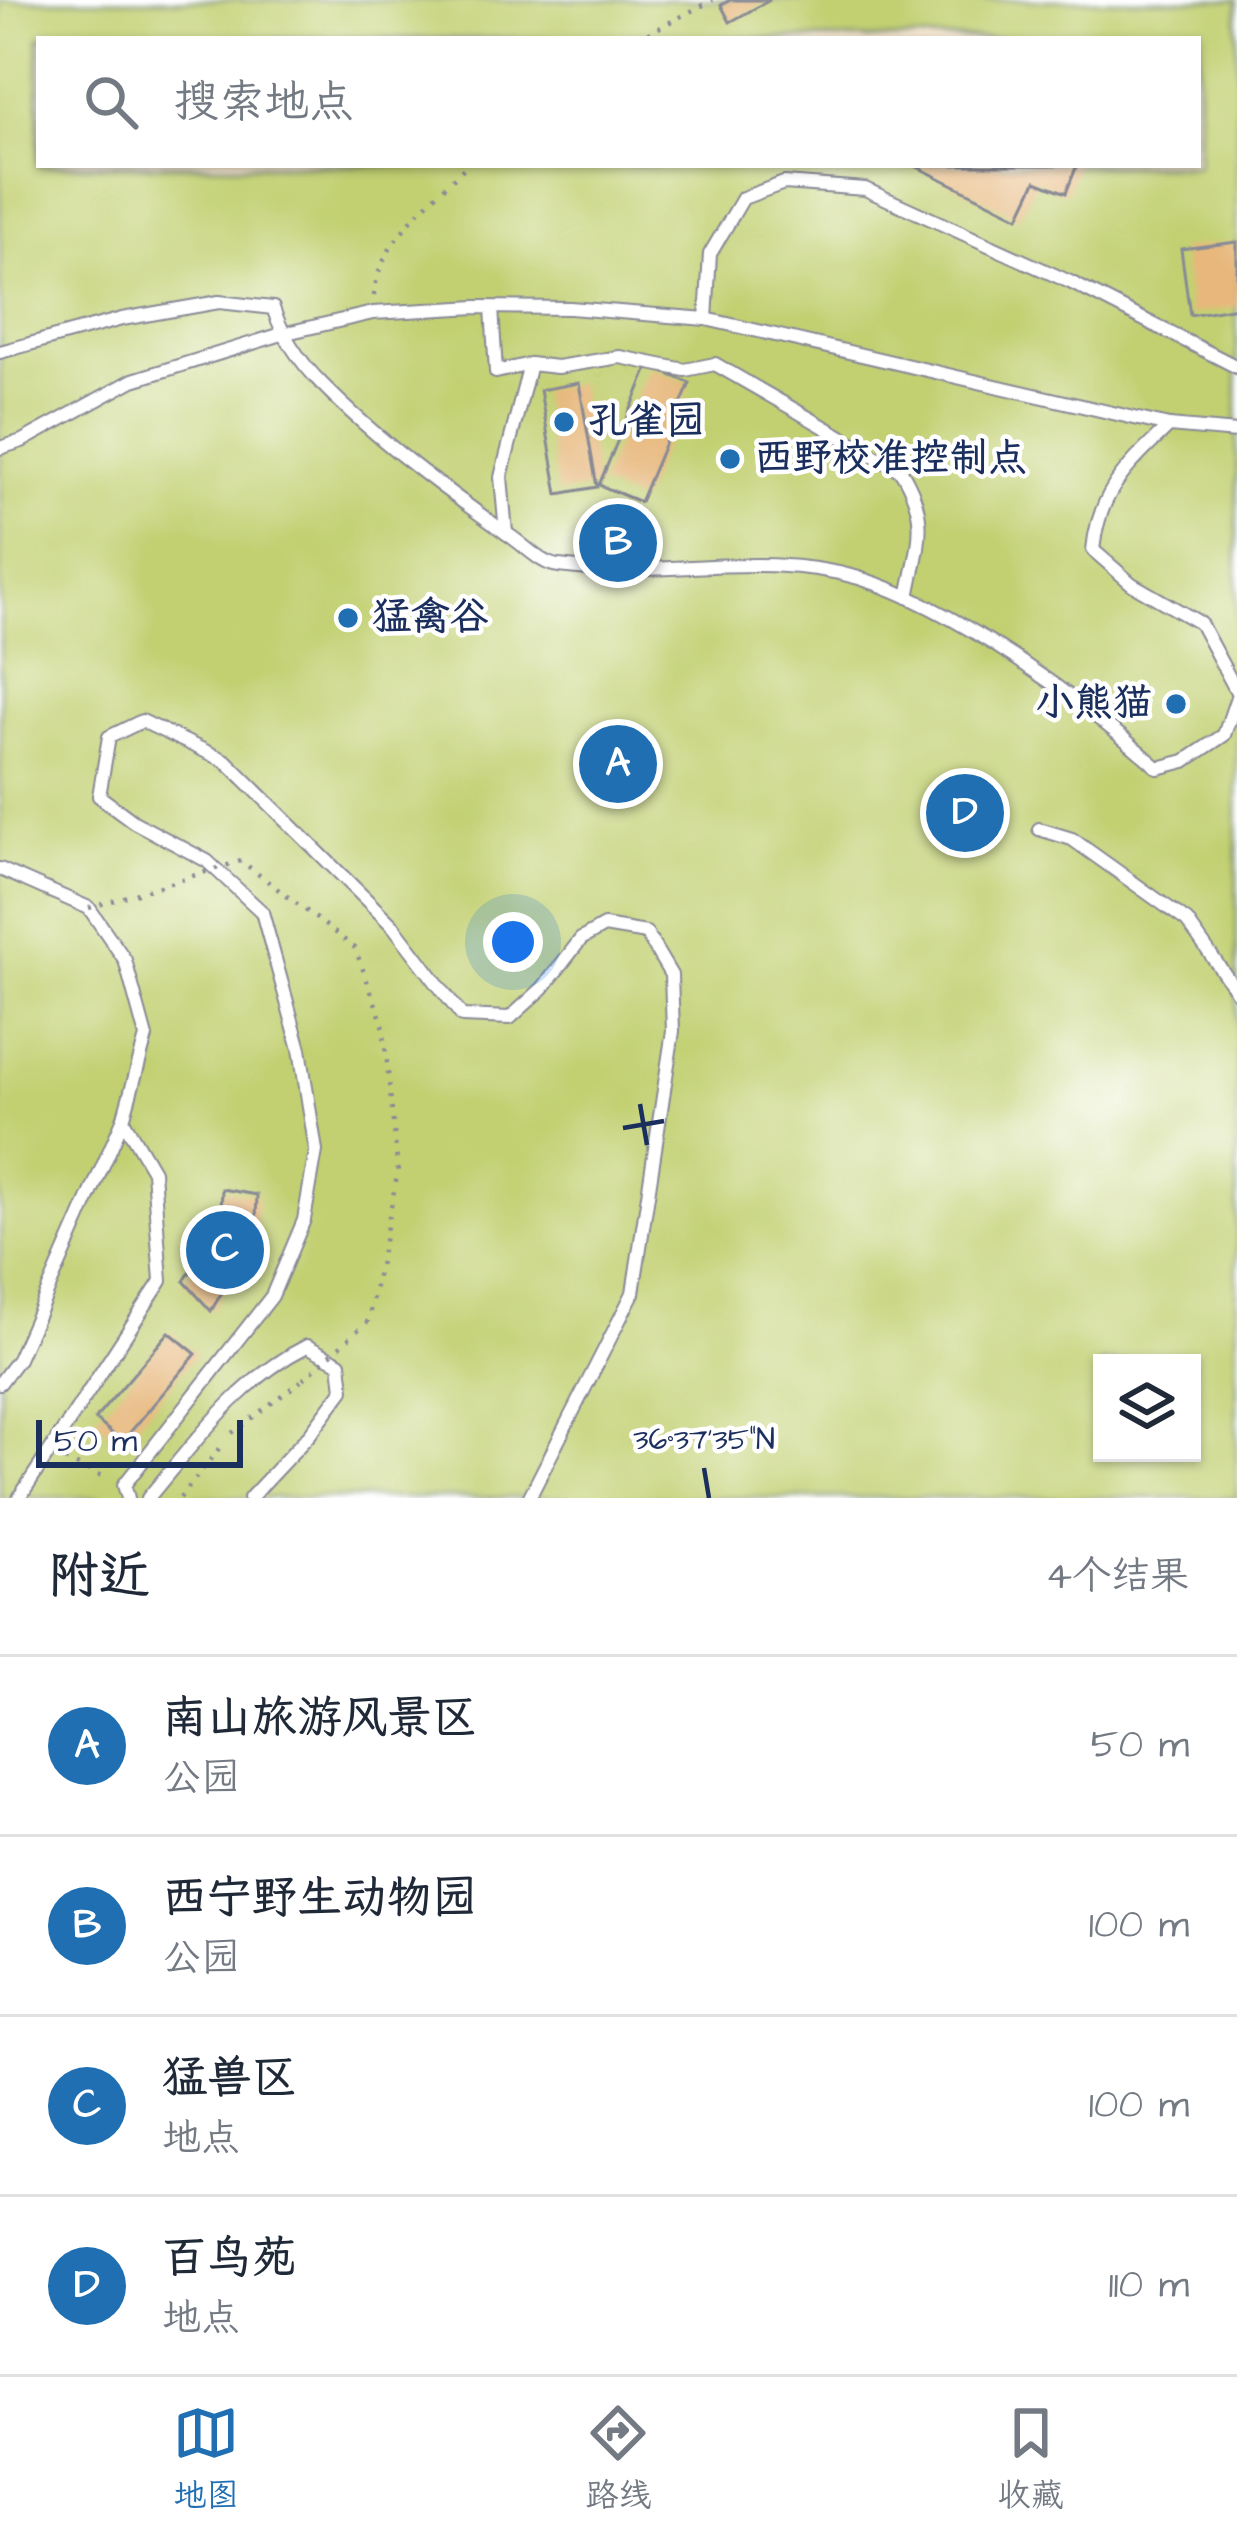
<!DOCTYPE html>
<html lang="zh">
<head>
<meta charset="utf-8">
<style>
	:root { --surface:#fff; --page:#f2f2f3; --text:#1f2937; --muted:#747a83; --line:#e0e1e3; --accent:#1f6fb2 }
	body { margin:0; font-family:"Architects Daughter","LXGW WenKai TC",sans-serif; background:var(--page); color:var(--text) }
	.controls { position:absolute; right:36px; bottom:36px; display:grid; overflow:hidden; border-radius:0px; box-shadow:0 3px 9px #0004 }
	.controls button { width:108px; height:108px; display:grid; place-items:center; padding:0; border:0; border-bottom:3px solid var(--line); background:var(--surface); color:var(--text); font:60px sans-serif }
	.scale { position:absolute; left:36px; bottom:30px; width:207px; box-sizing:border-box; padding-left:12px; border:6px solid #1b2f5e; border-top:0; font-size:33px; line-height:42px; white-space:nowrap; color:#1b2f5e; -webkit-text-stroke:9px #fff; paint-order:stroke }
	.you { position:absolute; left:513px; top:942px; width:42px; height:42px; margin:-30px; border:9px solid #fff; border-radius:50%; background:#1a73e8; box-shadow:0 0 0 18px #1a73e833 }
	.badge { display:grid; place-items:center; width:78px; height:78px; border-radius:50%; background:var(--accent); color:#fff; font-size:39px; font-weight:700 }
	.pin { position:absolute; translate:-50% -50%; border:6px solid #fff; box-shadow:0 3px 12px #0006 }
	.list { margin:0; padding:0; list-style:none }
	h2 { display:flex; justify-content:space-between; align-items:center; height:156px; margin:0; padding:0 48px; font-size:51px }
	h2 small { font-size:39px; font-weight:400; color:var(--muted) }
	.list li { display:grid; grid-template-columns:78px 1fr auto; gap:36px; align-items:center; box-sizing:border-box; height:180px; padding:0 48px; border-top:3px solid var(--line) }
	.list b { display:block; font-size:45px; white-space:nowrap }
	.list p { margin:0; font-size:39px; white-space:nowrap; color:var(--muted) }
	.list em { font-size:39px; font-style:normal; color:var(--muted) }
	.icon { flex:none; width:66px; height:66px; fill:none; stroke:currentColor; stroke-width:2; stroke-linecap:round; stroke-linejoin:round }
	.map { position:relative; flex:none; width:1237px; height:1498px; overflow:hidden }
	.search { position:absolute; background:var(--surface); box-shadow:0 3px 9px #0004; left:36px; right:36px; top:36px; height:132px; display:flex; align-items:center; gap:30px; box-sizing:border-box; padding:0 42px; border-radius:0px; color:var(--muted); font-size:45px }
	.sheet { height:876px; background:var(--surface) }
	nav { display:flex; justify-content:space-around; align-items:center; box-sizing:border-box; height:168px; border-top:3px solid var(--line); background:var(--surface); font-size:33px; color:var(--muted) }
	nav a { display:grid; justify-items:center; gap:6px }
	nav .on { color:var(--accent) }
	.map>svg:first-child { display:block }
	.green { fill:#c2d072; stroke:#6e8068; stroke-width:3; fill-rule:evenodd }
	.building { fill:#e7b77c }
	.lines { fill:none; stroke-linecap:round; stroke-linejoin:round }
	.service-casing { stroke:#888a96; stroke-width:16 }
	.path { stroke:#888a96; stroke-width:4.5; stroke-dasharray:3 9; stroke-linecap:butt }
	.service { stroke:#fff; stroke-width:12 }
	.path-bridge { stroke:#888a96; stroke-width:4.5; stroke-dasharray:3 9; stroke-linecap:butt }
	.ticks { fill:none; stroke:#1b2f5e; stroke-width:4.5 }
	.poi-dot { fill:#1f6fb2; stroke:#fff; stroke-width:4.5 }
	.labels { text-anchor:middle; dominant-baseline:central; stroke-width:9; stroke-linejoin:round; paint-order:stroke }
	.poi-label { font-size:39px; font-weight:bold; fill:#1b2f5e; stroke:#fff; text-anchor:start }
	.ticks-label { font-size:30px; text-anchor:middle; fill:#1b2f5e; stroke:#fff; stroke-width:9; stroke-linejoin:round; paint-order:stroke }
</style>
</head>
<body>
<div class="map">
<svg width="1237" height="1498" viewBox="0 0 1237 1498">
	<rect width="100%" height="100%" fill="#fff"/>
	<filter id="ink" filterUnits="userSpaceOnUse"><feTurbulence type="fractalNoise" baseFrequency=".00833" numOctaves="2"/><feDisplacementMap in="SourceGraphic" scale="24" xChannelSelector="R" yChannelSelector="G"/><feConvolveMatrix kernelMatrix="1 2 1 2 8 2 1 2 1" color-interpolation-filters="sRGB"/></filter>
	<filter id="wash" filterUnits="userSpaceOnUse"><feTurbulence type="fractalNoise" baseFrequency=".004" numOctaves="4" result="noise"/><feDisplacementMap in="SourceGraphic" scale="48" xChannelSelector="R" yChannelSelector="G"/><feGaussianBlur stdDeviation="2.7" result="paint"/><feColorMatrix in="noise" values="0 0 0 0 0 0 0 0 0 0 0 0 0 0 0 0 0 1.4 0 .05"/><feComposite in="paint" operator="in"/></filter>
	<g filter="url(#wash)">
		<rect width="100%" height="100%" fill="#f5e6ce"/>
		<path class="green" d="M0,0h1237v1498h-1237zM39,39h1159v126h-1159zM1102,1363h90v90h-90z"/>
		<g id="blocks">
			<g class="building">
				<path d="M730,0h40l-40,22 -9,-17z"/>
				<path d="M913,165h164l-11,28 -30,-12 -17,36z"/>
				<path d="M1237,242v65l-47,8 -9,-66z"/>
				<path d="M649,366l41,17 -50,119 -41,-17z"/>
				<path d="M579,383l18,104 -39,7 -18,-104z"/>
				<path d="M222,1189l35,6 -1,24 -13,37 -32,55 -27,-30 25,-37 12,-31z"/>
				<path d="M169,1332l27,22 -74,88 -27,-23z"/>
			</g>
		</g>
	</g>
	<g filter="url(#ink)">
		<use href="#blocks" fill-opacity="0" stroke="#888a96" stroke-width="3"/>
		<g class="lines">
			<g class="service-casing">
				<g id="service">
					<path d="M492,308l4,64 34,-8 27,3 63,-10 65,13 30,-6 186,107c30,49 17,73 7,126"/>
					<path d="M706,319l4,-65 33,-56 41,-15 81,6 205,93 167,85"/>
					<path d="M0,352l122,-33 97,-17 54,6c10,29 27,54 49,76 57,58 125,107 191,154 14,10 30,27 46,28 100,13 202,-17 300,12 96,29 224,123 299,190l27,-7 39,-26 13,-38"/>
					<path d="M1169,426c-41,40 -70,64 -76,124l39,34 68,39 37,69"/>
					<path d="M0,448l22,-7 111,-61 149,-46 91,-21 104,-6 93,1 136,11 463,107 68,6"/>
					<path d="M506,533l-5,-56 29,-113"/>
					<path d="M1039,829l33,10 115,82 50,71"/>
					<path d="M0,869l89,39 36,52 21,77 -23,83 -105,239 -18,24"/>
					<path d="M19,1498l142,-217 -8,-110 -30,-51"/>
					<path d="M128,1498l-4,-13 148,-189 32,-76 12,-69 -16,-102 -38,-137 -55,-51 -73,-39 -35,-26 10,-59 33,-16 84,40 168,166 68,89 48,2 33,-30 38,-49 23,-13 42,7 25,42 2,56 -40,262 -104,205"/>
					<path d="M148,1498c48,-57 91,-118 159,-152l33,17 3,27 -33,44 -60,64"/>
				</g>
			</g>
			<g class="path">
				<path d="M637,39l76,-39"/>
				<path d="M374,296c4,-54 57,-95 93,-131"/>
				<path d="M232,1433l69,-52"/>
				<path d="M65,1460l39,17"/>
				<path d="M180,1498l41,-52"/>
			</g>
			<use href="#service" class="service"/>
			<path class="path-bridge" d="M89,908l152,-47 114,87 28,76 15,147 -30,150 -67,60"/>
		</g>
	</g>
	<path class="ticks" d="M640,1104l7,41M623,1128l41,-7M704,1468l5,30"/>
	<g class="poi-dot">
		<circle cx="564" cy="422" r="12"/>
		<circle cx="730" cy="459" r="12"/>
		<circle cx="348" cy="618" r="12"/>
		<circle cx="1176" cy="704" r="12"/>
	</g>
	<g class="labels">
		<g class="poi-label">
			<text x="588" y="422">孔雀园</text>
			<text x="754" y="459">西野校准控制点</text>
			<text x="372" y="618">猛禽谷</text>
			<text x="1152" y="704" text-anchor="end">小熊猫</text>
		</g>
	</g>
	<g class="ticks-label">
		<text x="704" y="1449">36°37'35"N</text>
	</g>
</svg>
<div class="controls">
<button><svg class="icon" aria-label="layers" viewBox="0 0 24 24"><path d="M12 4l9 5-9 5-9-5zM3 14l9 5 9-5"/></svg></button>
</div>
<div class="scale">50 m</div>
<div class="you"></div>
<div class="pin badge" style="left:618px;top:764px">A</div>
<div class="pin badge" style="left:618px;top:543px">B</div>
<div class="pin badge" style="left:225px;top:1250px">C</div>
<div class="pin badge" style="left:965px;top:813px">D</div>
<div class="search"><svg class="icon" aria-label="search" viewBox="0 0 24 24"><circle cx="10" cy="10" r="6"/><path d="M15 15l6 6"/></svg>搜索地点</div>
</div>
<section class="sheet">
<h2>附近<small>4个结果</small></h2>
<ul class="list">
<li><span class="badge">A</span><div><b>南山旅游风景区</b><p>公园</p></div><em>50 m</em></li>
<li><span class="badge">B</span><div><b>西宁野生动物园</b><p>公园</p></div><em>100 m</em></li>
<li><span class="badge">C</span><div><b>猛兽区</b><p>地点</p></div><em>100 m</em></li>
<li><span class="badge">D</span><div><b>百鸟苑</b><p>地点</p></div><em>110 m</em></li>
</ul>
</section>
<nav>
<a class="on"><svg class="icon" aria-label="map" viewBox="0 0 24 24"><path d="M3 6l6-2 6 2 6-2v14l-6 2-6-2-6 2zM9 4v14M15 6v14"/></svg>地图</a>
<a><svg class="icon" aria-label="directions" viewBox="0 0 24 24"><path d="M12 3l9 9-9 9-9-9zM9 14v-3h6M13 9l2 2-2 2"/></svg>路线</a>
<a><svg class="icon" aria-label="saved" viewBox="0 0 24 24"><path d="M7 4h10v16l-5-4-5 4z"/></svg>收藏</a>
</nav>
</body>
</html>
